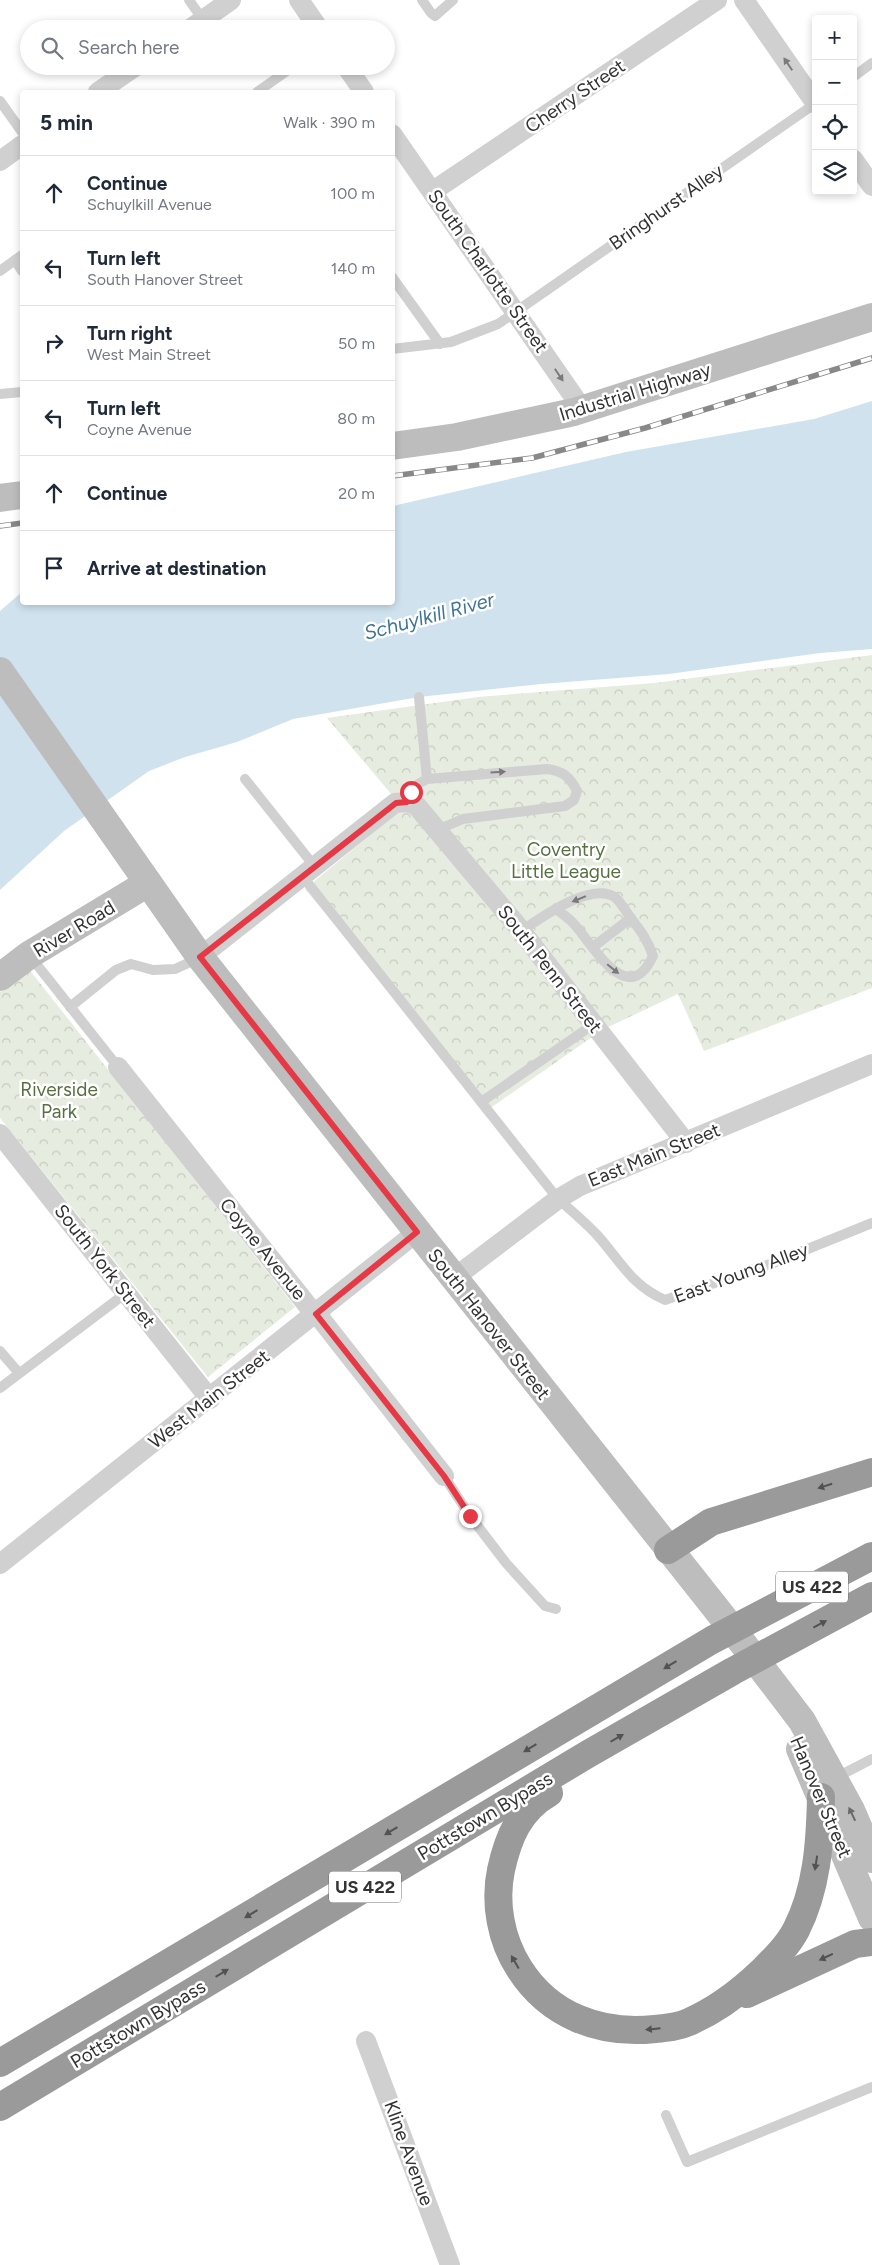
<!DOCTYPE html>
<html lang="en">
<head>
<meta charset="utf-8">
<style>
	:root { --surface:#fff; --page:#f6f6f7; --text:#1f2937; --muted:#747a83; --line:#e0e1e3 }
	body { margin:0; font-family:Figtree,sans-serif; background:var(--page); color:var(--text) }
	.controls { position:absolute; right:15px; top:15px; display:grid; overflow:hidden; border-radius:5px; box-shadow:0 2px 8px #0003 }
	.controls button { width:45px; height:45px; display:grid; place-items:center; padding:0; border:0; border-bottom:1px solid var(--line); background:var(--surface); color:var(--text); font:25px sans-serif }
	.stop { position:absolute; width:15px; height:15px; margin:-11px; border:4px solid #e63946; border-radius:50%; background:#fff }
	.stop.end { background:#e63946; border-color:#fff; box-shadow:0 1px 5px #0008 }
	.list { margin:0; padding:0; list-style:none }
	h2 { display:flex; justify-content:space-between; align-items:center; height:65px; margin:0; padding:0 20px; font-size:21px }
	h2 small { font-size:16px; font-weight:400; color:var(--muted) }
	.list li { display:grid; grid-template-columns:32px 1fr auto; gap:15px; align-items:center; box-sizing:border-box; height:75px; padding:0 20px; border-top:1px solid var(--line) }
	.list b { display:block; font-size:19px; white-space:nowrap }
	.list p { margin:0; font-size:16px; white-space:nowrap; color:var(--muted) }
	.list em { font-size:16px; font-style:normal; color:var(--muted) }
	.icon { flex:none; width:28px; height:28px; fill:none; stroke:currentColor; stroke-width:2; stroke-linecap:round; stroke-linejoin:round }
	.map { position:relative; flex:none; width:872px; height:2265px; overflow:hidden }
	.search { position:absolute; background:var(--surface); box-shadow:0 2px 8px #0003; left:20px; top:20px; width:375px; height:55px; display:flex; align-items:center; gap:12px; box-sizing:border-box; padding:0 18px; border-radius:28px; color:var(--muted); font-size:19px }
	.panel { position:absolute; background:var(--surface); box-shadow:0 2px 8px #0003; left:20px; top:90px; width:375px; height:515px; border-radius:5px }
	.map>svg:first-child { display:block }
	.park { fill:url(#park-crowns) }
	.water { fill:#cfe2ee }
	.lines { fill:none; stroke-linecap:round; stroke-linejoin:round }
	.lane { stroke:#d0d0d0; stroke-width:10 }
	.street { stroke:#d0d0d0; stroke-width:20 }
	.secondary { stroke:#bdbdbd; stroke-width:28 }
	.highway { stroke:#9a9a9a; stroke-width:28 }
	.rail-casing { stroke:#888; stroke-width:5.5 }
	.rail { stroke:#fff; stroke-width:4; stroke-dasharray:11; stroke-linecap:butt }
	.oneway { fill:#7a7a7a }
	.oneway2 { fill:#525252 }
	.oneway3 { fill:#6a6a6a }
	.route { stroke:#e63946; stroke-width:6 }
	.labels { text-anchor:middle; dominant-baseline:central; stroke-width:5; stroke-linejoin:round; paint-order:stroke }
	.shield { fill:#fff; stroke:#707070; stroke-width:1 }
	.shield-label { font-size:18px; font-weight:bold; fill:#333 }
	.street-label { font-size:19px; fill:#333; stroke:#fff }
	.park-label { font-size:19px; fill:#56703f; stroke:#fff }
	.water-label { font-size:20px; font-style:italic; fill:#3f7597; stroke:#fff }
</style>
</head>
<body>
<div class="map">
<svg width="872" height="2265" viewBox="0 0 872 2265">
	<defs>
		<pattern id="park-crowns" width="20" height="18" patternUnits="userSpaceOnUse" patternTransform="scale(1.25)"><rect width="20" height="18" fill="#e6ecdf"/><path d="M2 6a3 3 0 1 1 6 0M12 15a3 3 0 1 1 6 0" fill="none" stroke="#c6cbc0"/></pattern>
	</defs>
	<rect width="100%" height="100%" fill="#fff"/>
	<g class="park">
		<path d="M872,655v333l-168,63 -26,-57 -76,36 -113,79 -184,-220 98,-81 -76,-90 151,-21 176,-14z"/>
		<path d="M28,968l267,339 -87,70 -208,-259v-126z"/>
	</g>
	<path class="water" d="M872,401v248l-52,4 -151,21 -128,10 -122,13 -126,22 -56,23 -52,15 -36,14 -85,60 -64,59v-279l22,-19v10h370l1,-96 233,-54 188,-33z"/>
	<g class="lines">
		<g class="lane">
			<path d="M189,0l14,20"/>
			<path d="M422,0l9,13 4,3 18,-16"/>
			<path d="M853,77l19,-14"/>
			<path d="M257,92l37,-26"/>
			<path d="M0,101l22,31"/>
			<path d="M15,260l7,11"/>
			<path d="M0,271l22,-16"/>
			<path d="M392,277l48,67"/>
			<path d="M392,349l59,-7 47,-18 318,-221"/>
			<path d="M0,394l22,-2"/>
			<path d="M419,697l8,82"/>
			<path d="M245,779l70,88"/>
			<path d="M407,802l11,-18 9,-5 120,-10c16,2 23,8 30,22l-3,9 -9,6 -102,13 -26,11"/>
			<path d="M303,877l255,322c14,12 28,24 40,37 23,26 34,50 67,64l108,-37 99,-40"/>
			<path d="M521,931c20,-13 71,-51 95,-33 5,5 10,13 14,19 10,13 18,23 23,39 -25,54 -59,-10 -79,-32 -5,-6 -12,-10 -18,-15"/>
			<path d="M593,947l38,-29"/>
			<path d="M30,956l88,111"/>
			<path d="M70,1007l46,-37 15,-6 22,6 22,-1 24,-11"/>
			<path d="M481,1102l113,-78"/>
			<path d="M0,1351l19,22"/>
			<path d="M0,1388l126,-95"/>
			<path d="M444,1476l26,40 36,47 39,43 11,3"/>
			<path d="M835,1778l37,-19"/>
			<path d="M666,2115l21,47 185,-75"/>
		</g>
		<g class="street">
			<path d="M299,0l20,29"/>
			<path d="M744,0l72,104"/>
			<path d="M190,29l41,-29"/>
			<path d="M346,66l18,26"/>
			<path d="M98,92l38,-26"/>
			<path d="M392,134l191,276"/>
			<path d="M853,159l19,27"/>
			<path d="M0,161l22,-16"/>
			<path d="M433,191l284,-191"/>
			<path d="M200,957l195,-154 12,-1 9,3 99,118 171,220"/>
			<path d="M118,1067l194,244 8,7 124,158"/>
			<path d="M0,1134l210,265"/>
			<path d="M454,1278l104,-79 22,-13 292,-122"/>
			<path d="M0,1564l417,-332"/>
			<path d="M366,2041l84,224"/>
		</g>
		<g class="secondary">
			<path d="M392,446l65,-9 117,-25 298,-95"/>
			<path d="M0,498l22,-3"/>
			<path d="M0,671l200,286 522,659 80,105 49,89 21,49"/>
			<path d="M0,977l29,-22 119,-72"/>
			<path d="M800,1749l72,169"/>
		</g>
		<g class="highway">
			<path d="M668,1550l43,-28 161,-50"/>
			<path d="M549,1793c-30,17 -41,45 -48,77 -7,33 0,70 18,98 30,48 82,67 136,61 12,-1 23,-2 34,-7 25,-11 51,-30 71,-49 13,-13 27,-26 36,-43 21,-41 24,-87 25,-133"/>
			<path d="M747,1994l108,-50 17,-2"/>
			<path d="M0,2063l712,-423 160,-84"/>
			<path d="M0,2107l588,-353 145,-83 139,-75"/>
		</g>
		<g class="rail-casing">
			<g id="rail">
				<path d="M392,476l140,-18 113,-30 227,-70"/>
				<path d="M0,526l22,-3"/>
			</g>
		</g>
		<use href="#rail" class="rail"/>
	</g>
	<defs><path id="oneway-solid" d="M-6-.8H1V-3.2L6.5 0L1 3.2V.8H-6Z" transform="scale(1.25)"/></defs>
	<g class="oneway">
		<use href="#oneway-solid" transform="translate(788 64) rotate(-124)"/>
		<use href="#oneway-solid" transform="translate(559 375) rotate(56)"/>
		<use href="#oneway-solid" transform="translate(498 772) rotate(-4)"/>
		<use href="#oneway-solid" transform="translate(579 899) rotate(158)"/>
		<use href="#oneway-solid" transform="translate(613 969) rotate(39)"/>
	</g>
	<g class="oneway2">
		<use href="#oneway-solid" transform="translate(825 1486) rotate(163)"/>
		<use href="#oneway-solid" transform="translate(820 1624) rotate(-28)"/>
		<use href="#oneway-solid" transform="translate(670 1665) rotate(149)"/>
		<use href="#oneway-solid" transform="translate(617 1738) rotate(-30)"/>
		<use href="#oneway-solid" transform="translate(530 1748) rotate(149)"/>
		<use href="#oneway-solid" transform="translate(391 1831) rotate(149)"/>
		<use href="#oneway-solid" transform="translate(816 1863) rotate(99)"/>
		<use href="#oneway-solid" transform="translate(251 1914) rotate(149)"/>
		<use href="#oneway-solid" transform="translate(826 1957) rotate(155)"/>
		<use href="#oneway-solid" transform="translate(515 1962) rotate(-120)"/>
		<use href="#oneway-solid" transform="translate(222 1973) rotate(-31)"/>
		<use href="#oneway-solid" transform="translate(653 2029) rotate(174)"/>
	</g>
	<use class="oneway3" href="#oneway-solid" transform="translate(852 1814) rotate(-115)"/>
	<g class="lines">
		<path class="route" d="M411,792l-4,10 -11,1 -196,154 217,275 -101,82 128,162 26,40"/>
	</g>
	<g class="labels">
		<g class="shield">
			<rect x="776" y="1571.5" width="72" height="31" rx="4"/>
			<rect x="329" y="1871.5" width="72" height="31" rx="4"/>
		</g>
		<g class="shield-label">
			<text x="812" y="1587">US 422</text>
			<text x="365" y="1887">US 422</text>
		</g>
		<g class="street-label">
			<text transform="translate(575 96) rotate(-34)">Cherry Street</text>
			<text transform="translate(666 207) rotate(-35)">Bringhurst Alley</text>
			<text transform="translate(488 271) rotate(55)">South Charlotte Street</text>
			<text transform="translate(635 392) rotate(-17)">Industrial Highway</text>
			<text transform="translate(74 929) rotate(-31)">River Road</text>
			<text transform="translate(550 969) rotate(52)">South Penn Street</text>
			<text transform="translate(654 1155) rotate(-22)">East Main Street</text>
			<text transform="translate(263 1249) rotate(51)">Coyne Avenue</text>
			<text transform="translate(105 1266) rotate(52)">South York Street</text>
			<text transform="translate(741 1273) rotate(-20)">East Young Alley</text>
			<text transform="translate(489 1324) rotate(52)">South Hanover Street</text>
			<text transform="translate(209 1399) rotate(-38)">West Main Street</text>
			<text transform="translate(821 1797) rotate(67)">Hanover Street</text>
			<text transform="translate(485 1816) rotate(-31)">Pottstown Bypass</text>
			<text transform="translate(138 2024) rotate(-31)">Pottstown Bypass</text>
			<text transform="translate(409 2153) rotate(70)">Kline Avenue</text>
		</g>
		<g class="park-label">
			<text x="566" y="849">Coventry<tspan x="566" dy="22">Little League</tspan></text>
			<text x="59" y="1089">Riverside<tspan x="59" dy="22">Park</tspan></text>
		</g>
		<g class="water-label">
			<text transform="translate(429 616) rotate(-15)">Schuylkill River</text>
		</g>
	</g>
</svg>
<div class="controls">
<button>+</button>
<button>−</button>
<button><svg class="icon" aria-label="locate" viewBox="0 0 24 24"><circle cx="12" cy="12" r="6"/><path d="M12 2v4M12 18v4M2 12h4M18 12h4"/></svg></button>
<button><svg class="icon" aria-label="layers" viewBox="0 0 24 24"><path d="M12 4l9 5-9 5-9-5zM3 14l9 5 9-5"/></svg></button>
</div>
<div class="stop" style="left:411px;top:792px"></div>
<div class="stop end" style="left:470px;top:1516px"></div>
<div class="search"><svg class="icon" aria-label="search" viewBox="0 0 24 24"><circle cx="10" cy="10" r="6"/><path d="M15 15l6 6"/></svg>Search here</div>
<section class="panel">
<h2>5 min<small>Walk · 390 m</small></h2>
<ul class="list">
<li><svg class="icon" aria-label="ahead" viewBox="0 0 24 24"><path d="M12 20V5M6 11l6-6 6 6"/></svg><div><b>Continue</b><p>Schuylkill Avenue</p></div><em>100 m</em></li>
<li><svg class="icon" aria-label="left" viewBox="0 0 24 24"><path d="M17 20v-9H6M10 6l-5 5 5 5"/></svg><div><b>Turn left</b><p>South Hanover Street</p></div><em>140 m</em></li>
<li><svg class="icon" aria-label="right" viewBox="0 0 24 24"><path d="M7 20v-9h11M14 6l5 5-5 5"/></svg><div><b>Turn right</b><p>West Main Street</p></div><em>50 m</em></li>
<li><svg class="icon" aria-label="left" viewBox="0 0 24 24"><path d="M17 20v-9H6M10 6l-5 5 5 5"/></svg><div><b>Turn left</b><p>Coyne Avenue</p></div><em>80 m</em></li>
<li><svg class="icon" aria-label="ahead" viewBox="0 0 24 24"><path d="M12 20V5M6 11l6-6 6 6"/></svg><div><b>Continue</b></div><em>20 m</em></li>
<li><svg class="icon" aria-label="arrive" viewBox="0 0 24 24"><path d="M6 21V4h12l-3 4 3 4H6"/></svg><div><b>Arrive at destination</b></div></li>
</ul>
</section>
</div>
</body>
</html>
